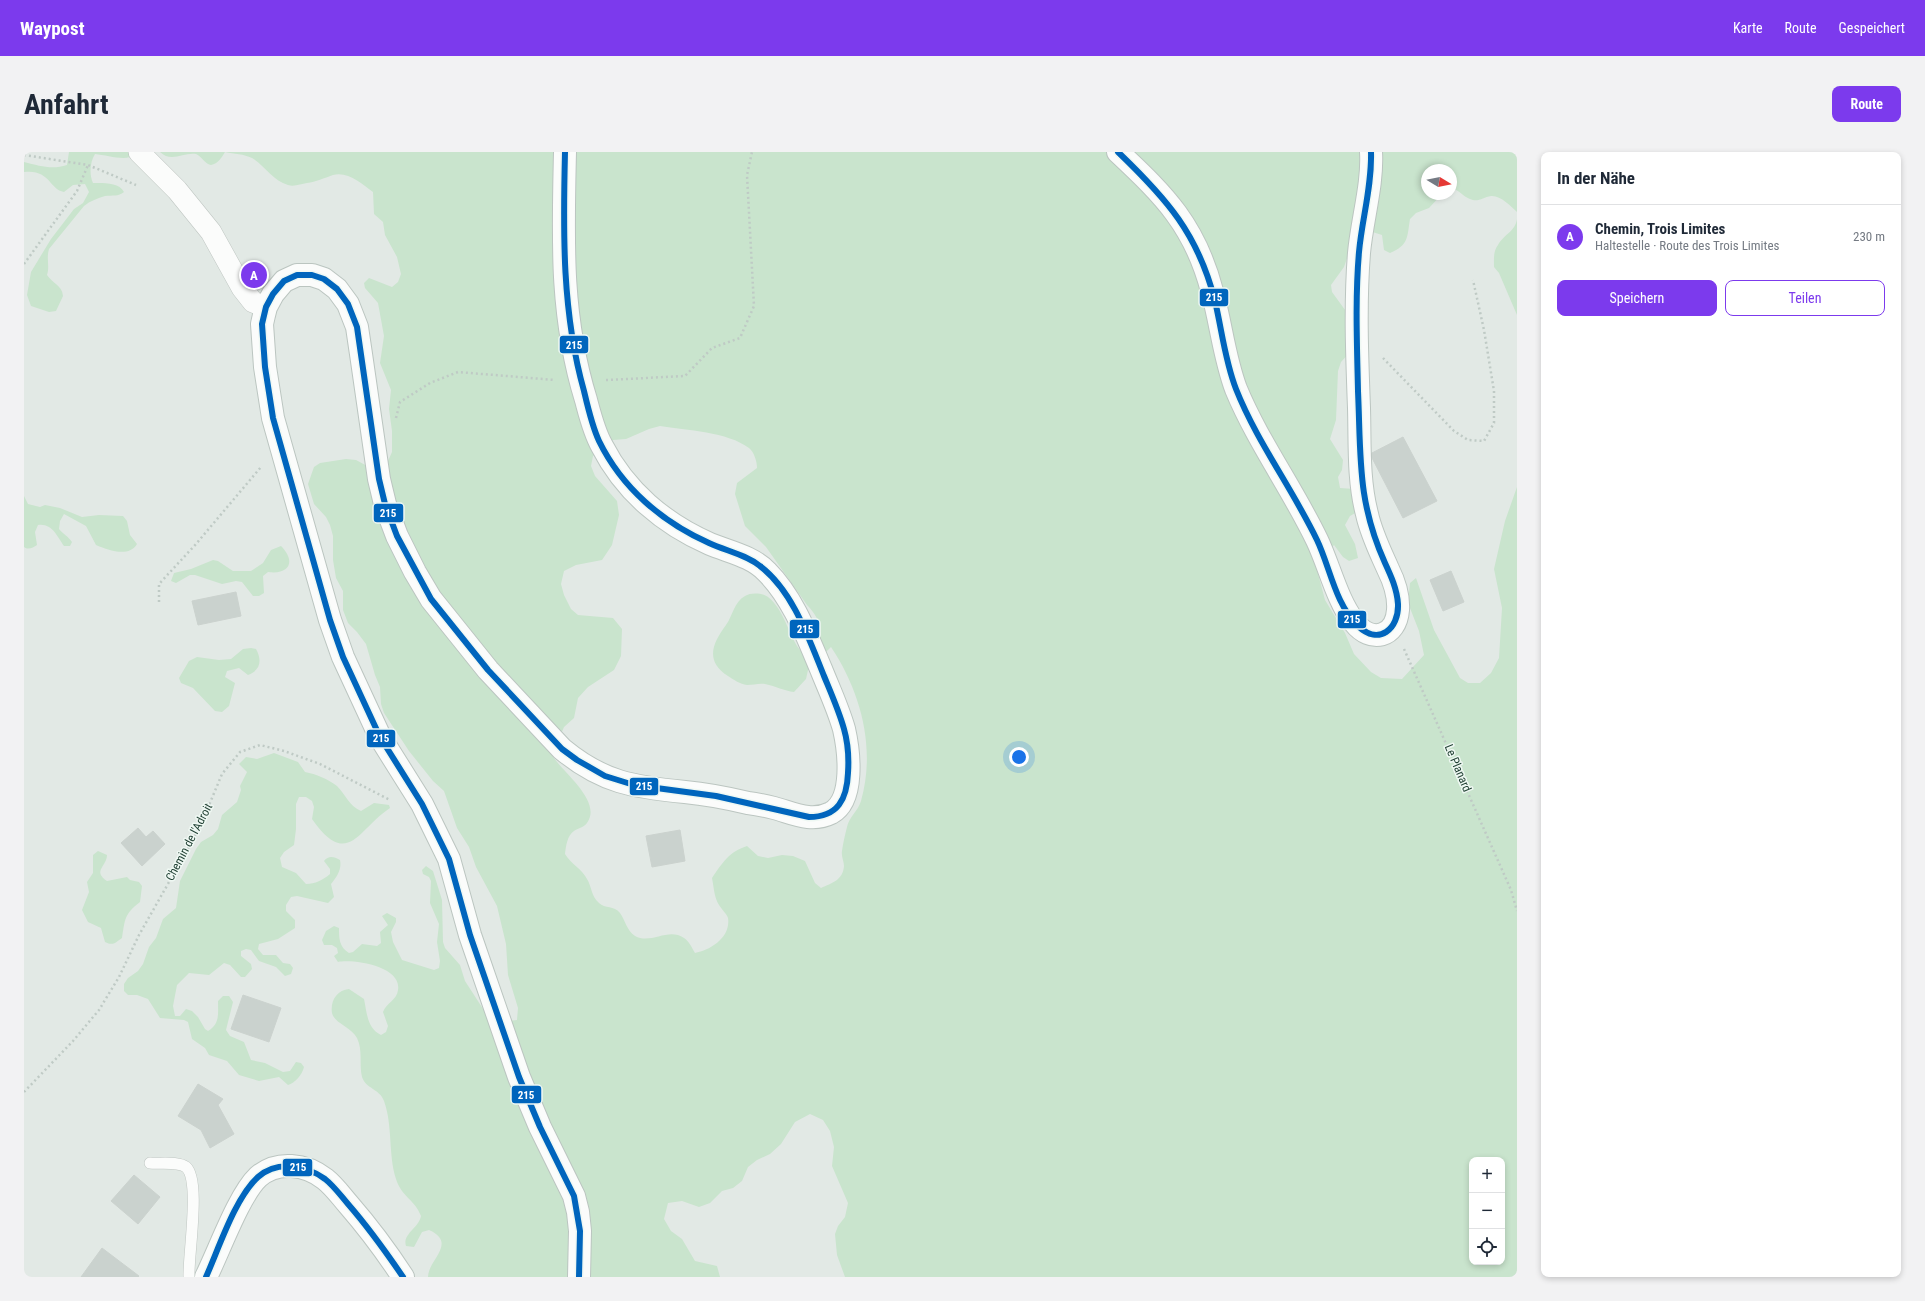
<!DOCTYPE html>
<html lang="de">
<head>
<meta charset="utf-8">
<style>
	:root { --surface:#fff; --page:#f2f2f3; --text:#1f2937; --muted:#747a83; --line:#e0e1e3; --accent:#7c3aed }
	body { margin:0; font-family:"Roboto Condensed",sans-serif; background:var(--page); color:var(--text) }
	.controls { position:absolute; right:12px; bottom:12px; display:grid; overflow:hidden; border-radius:8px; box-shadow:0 2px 6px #0003 }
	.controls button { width:36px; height:36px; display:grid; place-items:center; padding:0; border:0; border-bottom:1px solid var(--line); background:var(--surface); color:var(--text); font:20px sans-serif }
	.compass { position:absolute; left:1397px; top:12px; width:36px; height:36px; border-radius:50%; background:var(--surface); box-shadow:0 2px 6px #0003; rotate:100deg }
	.you { position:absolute; left:995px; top:605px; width:14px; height:14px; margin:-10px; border:3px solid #fff; border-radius:50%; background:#1a73e8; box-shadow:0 0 0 6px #1a73e833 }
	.badge { display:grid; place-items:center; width:26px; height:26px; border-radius:50%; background:var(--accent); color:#fff; font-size:13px; font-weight:700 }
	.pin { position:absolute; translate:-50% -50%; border:2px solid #fff; box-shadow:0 1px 4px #0006 }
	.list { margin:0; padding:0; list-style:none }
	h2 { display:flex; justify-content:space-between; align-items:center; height:52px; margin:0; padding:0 16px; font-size:17px }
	h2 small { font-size:13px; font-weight:400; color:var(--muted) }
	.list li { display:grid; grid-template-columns:26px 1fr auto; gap:12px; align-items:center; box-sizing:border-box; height:64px; padding:0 16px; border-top:1px solid var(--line) }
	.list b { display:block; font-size:15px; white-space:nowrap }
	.list p { margin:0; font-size:13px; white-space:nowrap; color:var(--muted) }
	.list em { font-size:13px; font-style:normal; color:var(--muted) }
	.actions { display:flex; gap:8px; padding:12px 16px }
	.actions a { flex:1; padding:9px 0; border:1px solid var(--accent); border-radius:8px; text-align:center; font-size:14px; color:var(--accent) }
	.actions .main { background:var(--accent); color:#fff }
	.icon { flex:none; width:22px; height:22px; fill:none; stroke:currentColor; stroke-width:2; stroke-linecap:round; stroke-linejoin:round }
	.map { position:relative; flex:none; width:1493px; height:1125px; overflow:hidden; border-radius:8px }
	header { display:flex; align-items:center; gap:24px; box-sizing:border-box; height:56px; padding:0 20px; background:var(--accent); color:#fff }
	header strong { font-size:19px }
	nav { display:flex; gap:22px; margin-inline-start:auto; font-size:14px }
	.intro { display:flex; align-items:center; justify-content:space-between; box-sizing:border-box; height:96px; padding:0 24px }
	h1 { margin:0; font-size:28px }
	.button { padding:10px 18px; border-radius:8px; background:var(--accent); color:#fff; font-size:14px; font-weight:700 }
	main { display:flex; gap:24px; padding:0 24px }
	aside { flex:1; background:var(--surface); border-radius:8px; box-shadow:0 2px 6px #0003 }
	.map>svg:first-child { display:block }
	.green { fill:#c9e4cd; fill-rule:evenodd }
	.building { fill:#cad2ce; stroke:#cbd2ce }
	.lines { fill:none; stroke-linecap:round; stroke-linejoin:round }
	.lane-casing { stroke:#bfc6c2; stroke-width:12 }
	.street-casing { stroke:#bfc6c2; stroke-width:22 }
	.secondary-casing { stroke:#bbc5c0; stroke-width:24 }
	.path { stroke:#bfcac5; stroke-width:2.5; stroke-dasharray:2 3; stroke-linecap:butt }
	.lane { stroke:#fbfcfb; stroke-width:11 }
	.street { stroke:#fbfcfb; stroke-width:21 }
	.secondary { stroke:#fbfcfb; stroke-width:22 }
	.bus-1-casing { stroke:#eff8f3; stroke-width:9 }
	.bus-1 { stroke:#0065bd; stroke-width:6 }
	.labels { text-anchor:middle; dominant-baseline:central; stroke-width:3; stroke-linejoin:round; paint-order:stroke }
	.street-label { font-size:12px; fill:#1e3e31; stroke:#eff8f3 }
	.line-badge { stroke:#eff8f3; stroke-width:1.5 }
	.badge-label { font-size:11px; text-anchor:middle; font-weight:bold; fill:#fff }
</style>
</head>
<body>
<header>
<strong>Waypost</strong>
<nav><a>Karte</a><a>Route</a><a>Gespeichert</a></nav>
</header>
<div class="intro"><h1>Anfahrt</h1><a class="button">Route</a></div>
<main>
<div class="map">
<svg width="1493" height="1125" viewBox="0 0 1493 1125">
	<rect width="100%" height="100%" fill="#e2e9e5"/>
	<g class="green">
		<path d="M45,0h60l1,5c-9,3 -24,-2 -35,-3 -5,8 -6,20 -2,29 10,0 26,-1 31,9 -6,5 -11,3 -19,4 -7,2 -15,5 -21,10l-35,43c-3,10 1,17 -2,26 6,9 15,10 16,21l-7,15 -7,1 -18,-6 -4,-11 4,-23 20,-33 23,-30 9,-6 6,-11 -4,-8 -12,1 -9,7c-15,-3 -14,-23 -40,-20v-10c16,4 28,8 43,3z"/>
		<path d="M136,0h1357v60c-6,-6 -17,-17 -26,-16 -8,1 -13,7 -21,3 -8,-3 -9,-8 -19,-11v-18h-24v24h15l-13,14 -13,5 -6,6c-3,18 -1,26 -20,34l-6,-3 -2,-15 -22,-7 -4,4 -12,35 -13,18 1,7 16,22 6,34 -13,14 -3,9 -2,49 -6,19 13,21 -1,10 -4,7 2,11 14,1 3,23 -7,4 -5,9 10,19 3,14 -9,3 -6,-4 -9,-12 -18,21 9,34 20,33 9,21 17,18 10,6 21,1 22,-24 -5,-24 -11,-28 2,-20 6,-5 18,52 26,48 8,5h12l11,-10 8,-15 3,-50 -8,-39 11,-48 12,-34v790h-672l-8,-22 -2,-21 3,-8 7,-9 3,-14 -16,-37 2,-19 -4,-16 -7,-11 -13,-6 -15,8 -14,22 -11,10 -13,6 -9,7 -6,14 -9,7 -11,3 -12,12 -11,4 -17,-6 -14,2 -4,16 7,12 11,8 13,22 22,5 3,11h-292c0,-17 30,-34 1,-47l-7,2 -8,15 -8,-1c-4,-12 13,-18 15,-30 -6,-16 -20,-20 -25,-37 -8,-25 -3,-53 -12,-78 -4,-12 -18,-12 -22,-24 -3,-12 1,-27 -5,-39 -6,-11 -23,-15 -25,-25 -2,-12 5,-23 17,-24l15,10c3,14 3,29 17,36l5,-3 2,-6 -5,-14c3,-9 14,-12 15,-22 4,-24 -45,-31 -60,-28l-4,-6 4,-3 -1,-5 -5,-3h-8l-2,-5 4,-9 8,-5 5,2c0,10 0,19 10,25l4,-1 9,-8 15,2 4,-3 -1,-11 8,-7 -6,-9 5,-3 9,5v4l-5,10 2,10 9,18 32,10 5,-2 1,-7 -3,-19 2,-18 -9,-21 1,-22 -2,-4 -6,-3 -1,-4 4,-4 7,5 9,29 1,42 2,6 15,17 5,16 22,34 2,8 28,-3 1,-12 -10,-33 -2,-31 -9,-38 -21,-39 -7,-20 -12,-19 -13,-37 -11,-10 -24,-30 -25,-38 -3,-9 -1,-17 -5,-12 -9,-31 -9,-12 -9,-9 -5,-13v-19l-7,-13 -3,-18v-24l-3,-11 -4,-8 -12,-13 -6,-20 6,-17 6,-4 26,-4 10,1 13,7 14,-2 5,-4 4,-9v-21l-3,-22 2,-19 -11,-27 4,-27 -6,-33 -13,-15 -1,-5 5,-5 23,9 6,-5 3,-8 -4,-17 -12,-22 -2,-13 -9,-8 -1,-22c-11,-8 -25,-21 -40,-17 -9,3 -17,7 -26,8 -6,1 -13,4 -19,2 -15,-4 -23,-19 -36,-27 -8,-4 -18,-4 -27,-6 -3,5 -7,12 -14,13 -5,0 -10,-9 -15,-11 -12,-2 -25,9 -36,-2zM636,274c26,4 68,6 89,22 5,4 8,13 8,20l-20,15 -2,11 10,32 21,21 41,58c9,9 15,20 13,33l-17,15c-13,-11 -17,-42 -35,-56 -5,-4 -17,-5 -23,-1 -11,6 -12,19 -19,29 -14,19 -21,36 2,51 6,4 12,8 19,9 6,0 12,-2 18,-1 11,2 19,7 29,8l12,-13 2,-9 23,-23c30,45 45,101 30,154 -3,10 -12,16 -14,26 -2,8 -4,16 -5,24 -1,5 2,10 2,15 -1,14 -12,17 -23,22l-6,-5 -10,-22 -12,-5 -11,-1 -14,3 -10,-2 -11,-10c-18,6 -24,16 -35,32 2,10 2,19 7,27 3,5 8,9 9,13 3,19 -17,32 -33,35 -3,-5 -6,-12 -11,-15 -16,-11 -33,7 -49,-2 -8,-5 -10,-16 -15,-23 -6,-8 -15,-4 -21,-10 -8,-7 -7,-16 -12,-24 -5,-10 -16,-15 -22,-25 1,-8 2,-18 9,-23 4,-3 9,-3 13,-8 16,-22 -26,-52 -35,-68l12,-28 10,-9 4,-20 10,-11 26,-17 7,-14 1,-27 -9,-11 -35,-3 -7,-6 -7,-14 -3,-11 3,-13 12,-6 26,-5 10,-15 7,-30 -2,-14 -22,-25 -4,-10 2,-10 20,-16 13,-1 23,-10zM1448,1008h30v102h-30z"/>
		<path d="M1493,67v96l-18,-42 -5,-6c0,-7 -1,-16 4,-22 6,-11 17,-13 19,-26z"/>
		<path d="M0,344l4,8 12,3 5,-2 15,3 22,9 17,-2 24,1 4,5 3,14 7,9c-8,14 -29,6 -41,1l-10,-19 -22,-12 -4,7 -1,8c4,5 9,7 13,13l-2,4h-6c-7,-10 -12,-23 -26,-21l-3,7 2,13c-4,3 -9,5 -13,2z"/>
		<path d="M257,394c15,15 9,29 -13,26l-5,4 1,17 -5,3h-6l-11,-14 -6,-1 -14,3 -27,-9h-5l-14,8 -5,-2 3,-8 17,-4 22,-9 5,1 15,10h18l12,-8 8,-13z"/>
		<path d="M227,496l5,1c6,11 5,21 -8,26l-9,-7 -12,3 -2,6 10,6 -6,23 -7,6 -7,-1 -22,-23 -12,-5 -2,-5 10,-17 8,-4 22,3 12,-1 12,-10z"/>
		<path d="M250,601l24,9 7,10c11,2 23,7 32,14 9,9 12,20 24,25l13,-8 15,2 1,3c-32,21 -42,62 -78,11l2,-12 -2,-6 -6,-4h-7l-3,7v25l-2,16 -10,7 -4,6 2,9 14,6 10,11c9,0 17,-4 24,-10v-5l-6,-8c5,-6 10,-4 16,-1 2,9 -3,17 -9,24l3,13 -6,6 -31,-7 -6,1 -5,8v6l9,9v8l-17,11 -19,5 -1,5 5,6h13l7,8 7,1 3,4 -2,6 -6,2 -9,-9 -17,-6 -8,-11 -5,-1 -5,2v5l10,8 1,5 -7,8h-4l-11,-12 -6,-2 -15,12 -20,-2 -12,12 -4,21 2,10h5l6,-7 6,2 6,6 7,12 3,2c12,-7 10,-17 10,-30l5,-5h6l4,6 -7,28 4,6 14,6 7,18 14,3 18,9 7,-1 6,-9 5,1 3,4c-2,8 -9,16 -16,18l-9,-8 -20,4 -20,-6 -12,-14 -18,-6 -4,-7 -13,-9 -4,-17 -4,-2 -24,-2 -12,-19 -11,-4h-9l-4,-4v-7l4,-6 10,-7 5,-7 6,-17 7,-9 7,-19 13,-11 4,-27 16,-32 5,-7 12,-7 5,-6 4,-14 15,-13 4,-12 -1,-4 7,-14 -8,-8 7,-7 11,2z"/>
		<path d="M74,699l9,4c0,11 -15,16 0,26l20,-4 3,3 9,2 3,4 -2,16c-16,12 -15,18 -18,36 -7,5 -9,8 -17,4l-4,-14 -13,-6 -6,-12 7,-18 -2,-10 6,-9v-18z"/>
	</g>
	<g class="building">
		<path d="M1379,285l34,64 -34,17 -33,-64z"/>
		<path d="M1427,419l13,31 -21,9 -13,-31z"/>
		<path d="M212,440l5,24 -43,9 -6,-24z"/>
		<path d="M114,676l8,9 7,-6 12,13 -23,22 -21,-23z"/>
		<path d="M656,678l5,31 -33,6 -6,-31z"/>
		<path d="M219,843l38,13 -12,34 -38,-13z"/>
		<path d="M174,932l25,15 -5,6 16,29 -24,14 -9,-18 -23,-14z"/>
		<path d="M110,1023l26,22 -22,27 -27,-23z"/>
		<path d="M78,1096l37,28 -1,1h-57z"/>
	</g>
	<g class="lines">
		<g class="lane-casing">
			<path id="lane" d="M126,1011c9,1 28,-2 36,4 15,13 2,89 3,110"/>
		</g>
		<g class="street-casing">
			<path id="street" d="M115,0l38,38 34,42 31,56 11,14 13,5"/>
		</g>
		<g class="secondary-casing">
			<g id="secondary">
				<path d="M541,0c-2,87 -5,164 21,248 4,15 8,32 16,46 23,45 62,78 108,98 19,8 42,12 57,28 26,26 40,64 54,97 8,20 17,39 23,60 5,22 11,71 -13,84 -20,10 -38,0 -57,-5 -8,-2 -17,-4 -26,-5 -21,-5 -42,-9 -63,-11 -51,-5 -82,-9 -123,-43l-74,-79 -57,-71 -16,-27 -18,-36 -12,-32 -6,-25 -18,-125 -4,-27 -9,-23 -11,-15 -13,-10 -12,-4h-15l-13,6 -11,13 -7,13 -2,8 -2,9 3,43 8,51 57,202 13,37 37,80 42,67 27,55 21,76 49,142 21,50 34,69 4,16 2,19 -1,46"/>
				<path d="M1094,0c47,44 77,74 94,139 9,32 12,66 24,98 22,53 56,99 81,151 12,25 20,60 37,82 17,22 42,15 44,-12 1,-14 -4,-29 -10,-41 -8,-18 -17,-36 -21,-55 -9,-34 -7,-71 -8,-106 -2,-52 -4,-104 0,-155 3,-33 14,-69 12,-101"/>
				<path d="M182,1125c13,-26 33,-82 52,-100 19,-17 48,-13 67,2 9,7 16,17 23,25 20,23 38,47 55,73"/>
			</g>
		</g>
		<g class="path">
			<path d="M0,3l64,10 48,20"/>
			<path d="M0,112l53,-73 11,-26"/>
			<path d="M1359,206l71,73 14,9 16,1 10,-18v-32l-10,-61 -11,-50"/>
			<path d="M582,228l79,-4 27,-28 28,-10 14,-32 -7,-131 5,-23"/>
			<path d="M372,266l4,-16 30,-19 28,-11 97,8"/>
			<path d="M135,450v-18l37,-40 65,-77"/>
			<path d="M1380,497l107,241 6,21"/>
			<path d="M0,940l49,-51 26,-31 20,-33 20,-42 51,-90 12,-23 20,-48 18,-22 20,-7 24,6 36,13 70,36"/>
		</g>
		<use href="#lane" class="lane"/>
		<use href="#street" class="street"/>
		<use href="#secondary" class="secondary"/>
		<g class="bus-1-casing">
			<g id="bus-1">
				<path d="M541,0c-2,81 -3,161 19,239 4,17 8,35 15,50 23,47 63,81 110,102 17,8 36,11 51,23 33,25 49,73 64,110 7,17 15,35 20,53 4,14 5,29 4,44 -1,26 -10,44 -39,44l-93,-21 -82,-11 -29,-9 -28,-16 -15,-11 -74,-79 -57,-71 -34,-63 -12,-32 -6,-25 -22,-152 -9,-23 -11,-15 -13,-10 -12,-4h-15l-13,6 -11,13 -7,13 -4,17 3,43 8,51 57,202 13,37 37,80 42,67 27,55 21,76 49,142 21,50 34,69 6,35 -1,46"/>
				<path d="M1094,0c49,47 80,82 97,149 7,30 10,60 21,88 21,53 56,99 81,151 13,27 18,64 41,86 21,20 41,3 40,-22 -1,-15 -7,-28 -13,-41 -28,-62 -24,-106 -27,-172 -1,-46 -3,-93 1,-139 3,-33 13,-66 12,-100"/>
				<path d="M182,1125c13,-29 29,-79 52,-100 19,-17 48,-12 67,2 9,7 16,17 23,25 20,23 38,48 55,73"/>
			</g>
		</g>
		<use href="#bus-1" class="bus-1"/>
	</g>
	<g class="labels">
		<g class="street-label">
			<text transform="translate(1434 616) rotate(67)">Le Planard</text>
			<text transform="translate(165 690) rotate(-62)">Chemin de l'Adroit</text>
		</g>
	</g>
	<g class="line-badge">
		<rect x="1175" y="136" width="30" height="19" rx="4" fill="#0065bd"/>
		<rect x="535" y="183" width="30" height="19" rx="4" fill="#0065bd"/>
		<rect x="349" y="351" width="31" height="20" rx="4" fill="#0065bd"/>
		<rect x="1313" y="458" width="30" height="19" rx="4" fill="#0065bd"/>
		<rect x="765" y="467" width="31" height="20" rx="4" fill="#0065bd"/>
		<rect x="342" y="577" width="30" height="19" rx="4" fill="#0065bd"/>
		<rect x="605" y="625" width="30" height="19" rx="4" fill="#0065bd"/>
		<rect x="487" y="933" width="31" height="19" rx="4" fill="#0065bd"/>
		<rect x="258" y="1006" width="31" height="19" rx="4" fill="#0065bd"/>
	</g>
	<g class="badge-label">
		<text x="1190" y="149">215</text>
		<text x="550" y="197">215</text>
		<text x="364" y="365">215</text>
		<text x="1328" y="471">215</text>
		<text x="781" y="481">215</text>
		<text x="357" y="590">215</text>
		<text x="620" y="638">215</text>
		<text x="502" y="947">215</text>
		<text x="274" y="1019">215</text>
	</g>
</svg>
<div class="controls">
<button>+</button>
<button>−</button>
<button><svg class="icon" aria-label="locate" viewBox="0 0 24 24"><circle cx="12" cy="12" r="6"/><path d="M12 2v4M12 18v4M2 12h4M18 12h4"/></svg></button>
</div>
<svg class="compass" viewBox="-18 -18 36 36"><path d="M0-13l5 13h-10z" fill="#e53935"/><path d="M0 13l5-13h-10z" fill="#747a83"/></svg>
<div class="you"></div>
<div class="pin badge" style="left:230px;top:123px">A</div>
</div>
<aside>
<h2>In der Nähe<small></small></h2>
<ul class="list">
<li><span class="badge">A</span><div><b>Chemin, Trois Limites</b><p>Haltestelle · Route des Trois Limites</p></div><em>230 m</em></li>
</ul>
<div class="actions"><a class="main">Speichern</a><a>Teilen</a></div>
</aside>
</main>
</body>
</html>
